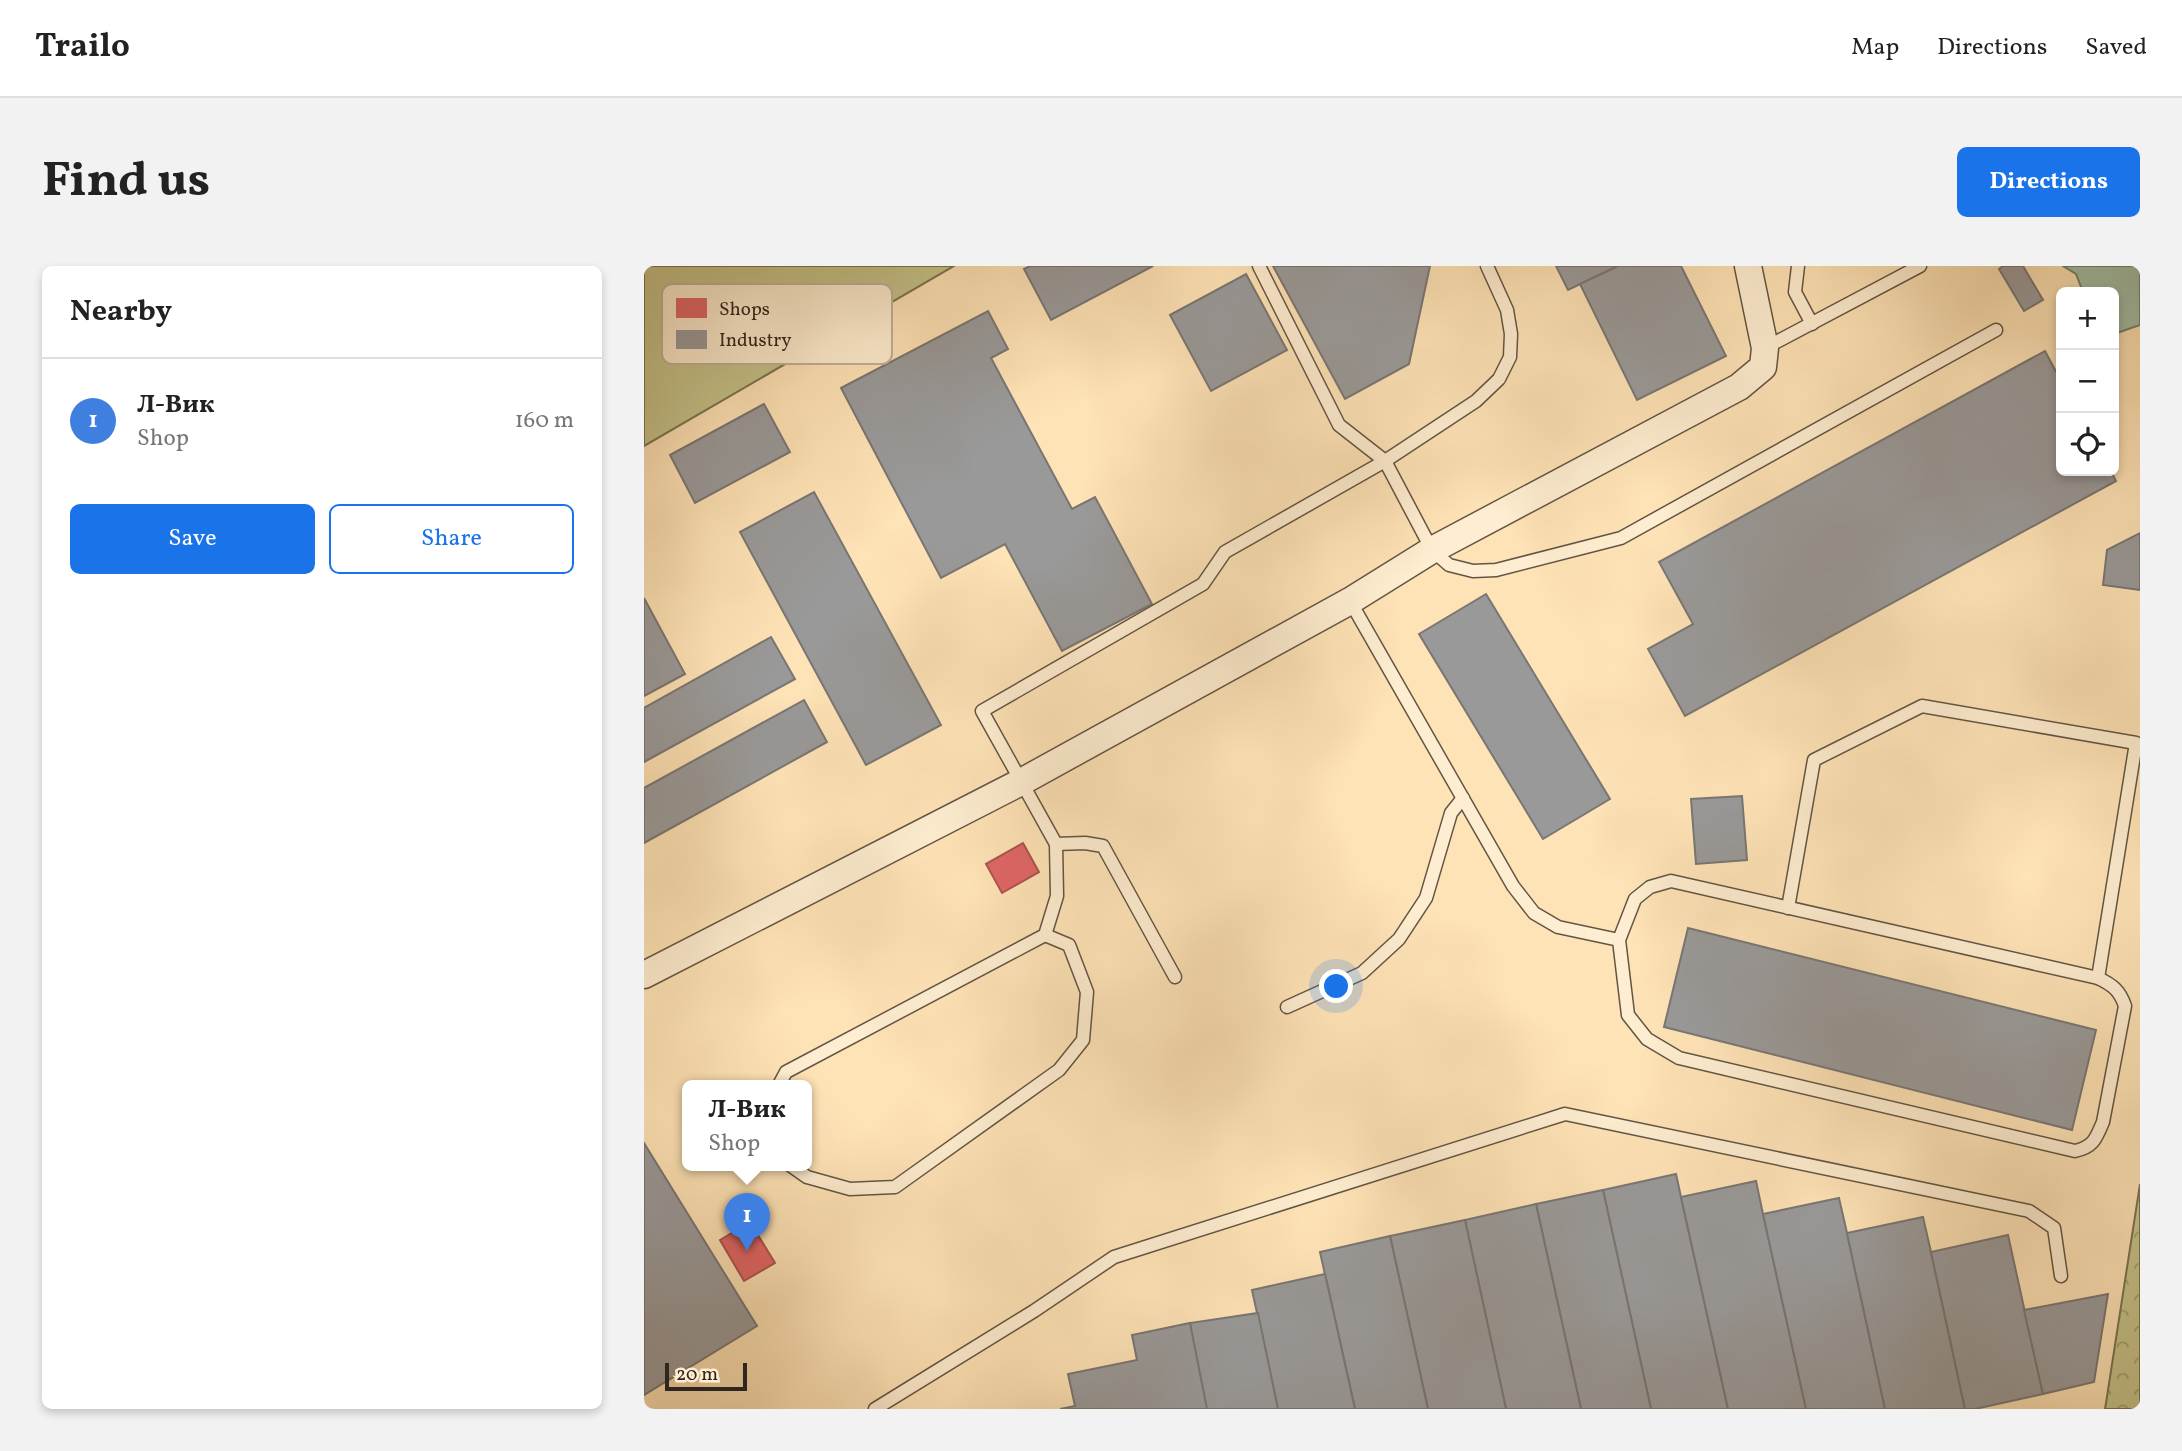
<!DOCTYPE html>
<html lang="en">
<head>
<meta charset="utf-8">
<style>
	:root { --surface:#fff; --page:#f2f2f2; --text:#222; --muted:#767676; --line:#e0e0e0; --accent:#1a73e8 }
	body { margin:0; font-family:Vollkorn,serif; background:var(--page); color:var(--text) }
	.controls { position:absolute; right:21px; top:21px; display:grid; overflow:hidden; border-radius:10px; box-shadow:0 4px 10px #0003 }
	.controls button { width:63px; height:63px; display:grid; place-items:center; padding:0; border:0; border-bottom:2px solid var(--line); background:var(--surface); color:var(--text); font:35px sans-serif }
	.scale { position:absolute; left:21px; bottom:18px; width:82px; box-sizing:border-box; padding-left:7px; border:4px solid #2f261d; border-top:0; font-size:19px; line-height:24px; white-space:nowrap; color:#2f261d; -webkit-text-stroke:5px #feedd0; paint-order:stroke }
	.you { position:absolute; left:693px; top:721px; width:24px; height:24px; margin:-18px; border:5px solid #fff; border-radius:50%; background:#1a73e8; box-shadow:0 0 0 10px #1a73e833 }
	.badge { display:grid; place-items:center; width:46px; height:46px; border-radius:50%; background:var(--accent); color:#fff; font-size:23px; font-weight:700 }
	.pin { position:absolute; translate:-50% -58px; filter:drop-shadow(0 2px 4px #0008) }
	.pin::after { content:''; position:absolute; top:37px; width:24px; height:21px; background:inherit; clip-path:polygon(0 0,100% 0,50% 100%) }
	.popup { position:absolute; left:38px; top:814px; width:130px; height:91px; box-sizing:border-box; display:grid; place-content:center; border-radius:10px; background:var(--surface); filter:drop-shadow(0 2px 5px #0005); font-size:23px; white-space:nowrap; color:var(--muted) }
	.popup b { font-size:26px; color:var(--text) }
	.popup::after { content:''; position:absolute; left:50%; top:100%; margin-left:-14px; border:14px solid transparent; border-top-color:var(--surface) }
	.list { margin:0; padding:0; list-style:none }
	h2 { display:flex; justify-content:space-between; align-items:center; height:91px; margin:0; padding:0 28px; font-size:30px }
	h2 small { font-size:23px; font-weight:400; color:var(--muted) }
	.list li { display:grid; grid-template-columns:46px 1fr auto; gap:21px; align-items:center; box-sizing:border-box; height:126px; padding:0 28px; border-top:2px solid var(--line) }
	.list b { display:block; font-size:26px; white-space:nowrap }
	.list p { margin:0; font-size:23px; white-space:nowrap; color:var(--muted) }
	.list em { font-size:23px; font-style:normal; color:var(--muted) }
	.actions { display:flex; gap:14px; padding:21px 28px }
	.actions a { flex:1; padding:16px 0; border:2px solid var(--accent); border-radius:10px; text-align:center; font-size:24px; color:var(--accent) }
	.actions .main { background:var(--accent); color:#fff }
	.icon { flex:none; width:38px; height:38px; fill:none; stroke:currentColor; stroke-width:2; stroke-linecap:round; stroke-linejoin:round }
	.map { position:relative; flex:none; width:1496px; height:1143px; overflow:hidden; border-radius:10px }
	header { display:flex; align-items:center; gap:42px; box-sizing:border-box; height:98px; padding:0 35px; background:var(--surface); border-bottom:2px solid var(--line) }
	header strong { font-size:33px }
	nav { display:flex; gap:38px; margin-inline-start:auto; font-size:24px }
	.intro { display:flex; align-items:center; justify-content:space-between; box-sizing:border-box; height:168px; padding:0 42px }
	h1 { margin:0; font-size:49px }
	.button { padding:18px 32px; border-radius:10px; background:var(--accent); color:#fff; font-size:24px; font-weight:700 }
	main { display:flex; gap:42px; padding:0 42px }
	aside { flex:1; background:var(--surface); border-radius:10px; box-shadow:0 4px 10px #0003 }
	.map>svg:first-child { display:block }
	.green { fill:#c5c28a; stroke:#7a7454; stroke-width:2 }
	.forest { fill:url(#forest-crowns); stroke:#7a7454; stroke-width:2 }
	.water { fill:#a1bfa8; stroke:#738270; stroke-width:2 }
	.shops { fill:#e06666; stroke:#ab5350; stroke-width:2 }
	.industry { fill:#999; stroke:#797674; stroke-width:2 }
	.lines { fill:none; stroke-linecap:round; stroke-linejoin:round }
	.service-casing { stroke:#635543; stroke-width:15 }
	.minor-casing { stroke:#635543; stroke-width:29 }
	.service { stroke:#feedd0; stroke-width:12 }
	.minor { stroke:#feedd0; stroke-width:26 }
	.key { fill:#feedd0; stroke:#c0b19a; stroke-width:2 }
	.key-label { font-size:19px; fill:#2f261d }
</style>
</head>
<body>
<header>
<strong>Trailo</strong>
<nav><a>Map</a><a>Directions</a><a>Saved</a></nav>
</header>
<div class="intro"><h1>Find us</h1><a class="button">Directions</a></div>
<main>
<aside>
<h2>Nearby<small></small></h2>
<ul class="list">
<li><span class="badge" style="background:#3f7fe0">1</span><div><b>Л-Вик</b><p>Shop</p></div><em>160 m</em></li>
</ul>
<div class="actions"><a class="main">Save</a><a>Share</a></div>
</aside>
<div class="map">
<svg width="1496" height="1143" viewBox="0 0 1496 1143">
	<defs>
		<pattern id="forest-crowns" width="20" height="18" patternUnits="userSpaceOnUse" patternTransform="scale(1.75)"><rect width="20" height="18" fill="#c5c28a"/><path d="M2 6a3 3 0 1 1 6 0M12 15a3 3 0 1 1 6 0" fill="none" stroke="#a09d70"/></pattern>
	</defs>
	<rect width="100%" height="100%" fill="#fee3b6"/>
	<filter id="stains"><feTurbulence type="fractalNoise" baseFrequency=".00286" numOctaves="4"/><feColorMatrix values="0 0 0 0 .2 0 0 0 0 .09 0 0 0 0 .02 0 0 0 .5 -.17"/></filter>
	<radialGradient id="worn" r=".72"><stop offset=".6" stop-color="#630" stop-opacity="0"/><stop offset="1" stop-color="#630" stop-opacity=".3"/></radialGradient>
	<path class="green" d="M0,0h310l-310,180z"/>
	<path class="forest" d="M1496,918v225h-35l1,-6z"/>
	<path class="water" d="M1419,0h77v59l-26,9v-42h-31l-7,-18z"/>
	<g class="shops">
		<path d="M379,577l16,29 -37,21 -16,-29z"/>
		<path d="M106,956l25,41 -31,18 -24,-41z"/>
	</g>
	<g class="industry">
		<path d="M386,0h123l-102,54 -27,-51z"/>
		<path d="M629,0h157l-21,98 -64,35z"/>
		<path d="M912,0h62l-50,24z"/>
		<path d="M974,0h63l45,90 -89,44 -57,-116z"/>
		<path d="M1359,0h20l20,34 -19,11 -25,-42z"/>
		<path d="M602,8l41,76 -76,41 -41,-76z"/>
		<path d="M344,45l20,38 -17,9 81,151 23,-12 57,107 -90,47 -57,-107 -64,34 -100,-190z"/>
		<path d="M1401,85l16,30v90h50l5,10 -431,235 -37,-67 45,-25 -34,-62z"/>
		<path d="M120,138l26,48 -95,51 -25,-48z"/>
		<path d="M170,226l127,233 -75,40 -126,-233z"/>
		<path d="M1496,267v57l-37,-5 4,-35z"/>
		<path d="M842,328l124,205 -67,40 -124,-205z"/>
		<path d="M0,332l41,76 -41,22z"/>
		<path d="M127,371l24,42 -151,83v-54z"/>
		<path d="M160,434l23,42 -183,101v-55z"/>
		<path d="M1098,530l5,64 -51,4 -5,-65z"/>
		<path d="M1044,662l408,102 -24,100 -408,-103z"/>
		<path d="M0,877l113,183 -113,69z"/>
		<path d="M1032,908l5,23 47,212h-77l-48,-219z"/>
		<path d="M1112,915l7,33 43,195h-78l-47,-212z"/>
		<path d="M959,924l48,219h-70l-45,-205z"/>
		<path d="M1195,932l8,35 38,176h-79l-43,-195z"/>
		<path d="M892,938l45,205h-75l-41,-189z"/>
		<path d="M1279,951l8,35 34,157h-80l-38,-176z"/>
		<path d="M821,954l41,189h-78l-38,-173z"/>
		<path d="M1364,969l35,159 -68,15h-10l-34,-157z"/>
		<path d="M746,970l38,173h-73l-35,-157z"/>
		<path d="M681,1008l30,135h-77l-26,-119z"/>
		<path d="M1464,1028l-14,88 -51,12 -19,-84z"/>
		<path d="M614,1047l20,96h-74l-8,-35 -6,-51z"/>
		<path d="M546,1057l17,86h-147l15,-3 -7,-32 69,-14 -5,-25z"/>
	</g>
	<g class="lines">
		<g class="service-casing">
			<g id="service">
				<path d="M615,0l80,159 46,36 47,89 17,15 24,6 23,-1 125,-32 375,-208"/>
				<path d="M1154,0l-3,26 17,32"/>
				<path d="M1121,82l155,-82"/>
				<path d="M706,335l163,285 21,27 24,14 61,13"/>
				<path d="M412,578l29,-1 18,3 72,131"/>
				<path d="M1027,615l427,97c15,7 22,13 27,28l-22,116c-7,16 -9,25 -28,29l-396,-93 -32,-19 -19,-24 -9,-75 16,-41 15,-12z"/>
				<path d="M1144,642l26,-148 108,-54 214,37 -38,235"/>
				<path d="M643,741l75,-34 37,-34 27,-41 25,-85 12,-15"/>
				<path d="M135,819l7,-13 259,-137 12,-39 -1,-52 -74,-133 221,-127 22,-32 160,-91 91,-60 23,-22 11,-22 1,-23 -4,-24 -20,-44"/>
				<path d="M146,899l17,12 43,12 45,-2 164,-117 24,-30 4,-48 -18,-47 -24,-10"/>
				<path d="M231,1143l159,-98 80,-54 451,-143 464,97 25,17 7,48"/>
			</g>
		</g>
		<g class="minor-casing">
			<path id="minor" d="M0,709l377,-193 329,-181 82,-51 307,-163 24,-20 2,-19 -17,-82"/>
		</g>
		<use href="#service" class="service"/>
		<use href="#minor" class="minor"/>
	</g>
	<rect x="18" y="18" width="230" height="80" rx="10" class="key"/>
	<rect x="32" y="32" width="31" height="20" fill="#e06666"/>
	<rect x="32" y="64" width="31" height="19" fill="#999"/>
	<g class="key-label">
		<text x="75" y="49">Shops</text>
		<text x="75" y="80">Industry</text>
	</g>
	<rect width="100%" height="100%" filter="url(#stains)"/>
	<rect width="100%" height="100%" fill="url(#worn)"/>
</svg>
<div class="controls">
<button>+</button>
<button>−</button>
<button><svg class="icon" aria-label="locate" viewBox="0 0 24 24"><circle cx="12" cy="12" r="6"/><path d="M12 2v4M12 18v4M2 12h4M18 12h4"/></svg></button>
</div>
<div class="scale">20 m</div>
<div class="you"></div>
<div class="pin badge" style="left:103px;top:985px;background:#3f7fe0">1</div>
<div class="popup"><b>Л-Вик</b>Shop</div>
</div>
</main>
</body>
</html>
